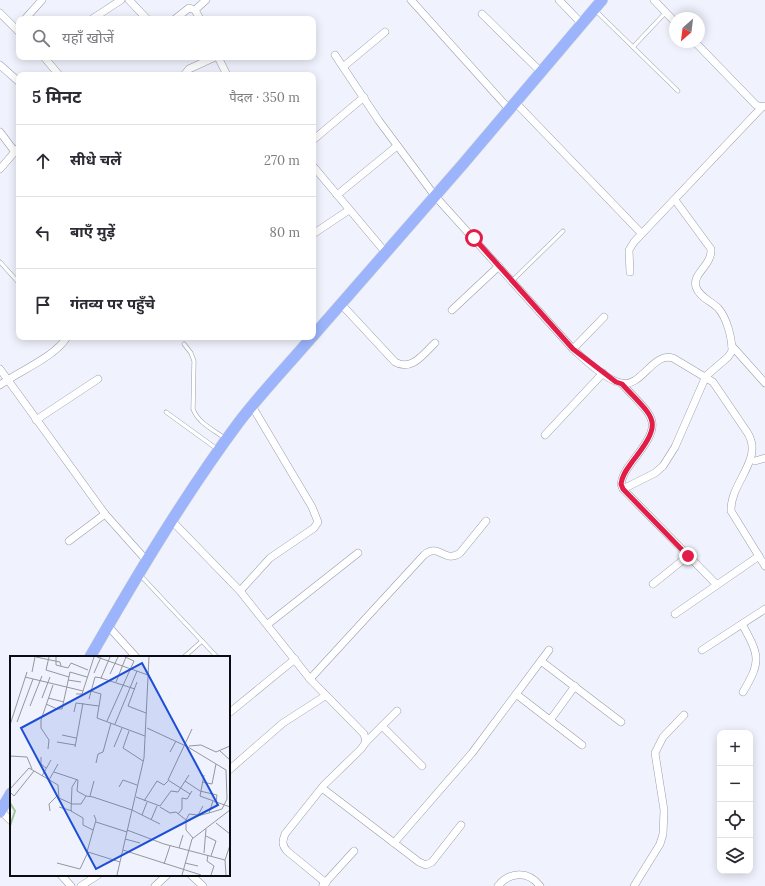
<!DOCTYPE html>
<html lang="hi">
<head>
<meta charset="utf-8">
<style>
	:root { --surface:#fff; --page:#f2f2f3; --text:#2b2b33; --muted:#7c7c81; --line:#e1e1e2 }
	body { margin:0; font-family:Lora,"Noto Sans Devanagari",serif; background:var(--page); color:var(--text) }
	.controls { position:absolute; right:12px; bottom:12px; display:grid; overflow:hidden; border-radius:8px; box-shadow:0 2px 10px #0003 }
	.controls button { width:36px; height:36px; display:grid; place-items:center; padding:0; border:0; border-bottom:1px solid var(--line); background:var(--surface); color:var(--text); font:20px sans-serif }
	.compass { position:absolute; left:669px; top:12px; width:36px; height:36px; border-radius:50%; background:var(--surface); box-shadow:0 2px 10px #0003; rotate:208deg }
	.stop { position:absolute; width:12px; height:12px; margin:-9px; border:3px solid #e11d48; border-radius:50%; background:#fff }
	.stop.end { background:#e11d48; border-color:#fff; box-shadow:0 1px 4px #0008 }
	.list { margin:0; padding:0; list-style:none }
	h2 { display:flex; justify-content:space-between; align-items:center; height:52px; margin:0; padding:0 16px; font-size:17px }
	h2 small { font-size:13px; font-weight:400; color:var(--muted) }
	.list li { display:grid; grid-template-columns:26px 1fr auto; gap:12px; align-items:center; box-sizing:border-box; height:72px; padding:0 16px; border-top:1px solid var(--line) }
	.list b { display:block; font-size:15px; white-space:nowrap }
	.list em { font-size:13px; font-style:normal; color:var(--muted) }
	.icon { flex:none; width:22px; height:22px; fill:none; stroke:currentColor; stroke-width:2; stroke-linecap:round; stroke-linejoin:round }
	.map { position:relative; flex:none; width:765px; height:886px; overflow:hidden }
	.search { position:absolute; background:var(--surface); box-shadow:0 2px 10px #0003; left:16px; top:16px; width:300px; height:44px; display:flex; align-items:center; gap:10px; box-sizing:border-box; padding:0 14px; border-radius:8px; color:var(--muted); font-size:15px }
	.panel { position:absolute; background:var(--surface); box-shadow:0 2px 10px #0003; left:16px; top:72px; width:300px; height:268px; border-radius:8px }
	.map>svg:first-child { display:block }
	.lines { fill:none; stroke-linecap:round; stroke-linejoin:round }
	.service-casing { stroke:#989eac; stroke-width:4.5 }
	.minor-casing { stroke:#989eac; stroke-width:8 }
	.trunk-casing { stroke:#d3d3d4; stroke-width:12 }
	.service { stroke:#fff; stroke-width:3.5 }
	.minor { stroke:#fff; stroke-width:7 }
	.trunk { stroke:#9bb4fc; stroke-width:11 }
	.route { stroke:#e11d48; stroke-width:5 }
	.inset-river { fill:none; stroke:#a0c796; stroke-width:2 }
	.inset-road { fill:none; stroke:#94979e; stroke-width:1 }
	.view { fill:#1d4ed8; fill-opacity:0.15; stroke:#1d4ed8; stroke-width:2 }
	.inset-edge { fill:none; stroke:#0a0c10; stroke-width:2 }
</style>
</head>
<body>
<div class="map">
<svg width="765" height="886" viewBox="0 0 765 886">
	<rect width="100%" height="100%" fill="#f0f3fd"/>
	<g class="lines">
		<g class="service-casing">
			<g id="service">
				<path d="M595,10l83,81"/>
				<path d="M633,47l33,-35"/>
				<path d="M0,262l19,21"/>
				<path d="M512,281l51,-50"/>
				<path d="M184,344l7,9 3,8 -1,48c5,14 21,21 33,30"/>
				<path d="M166,412l51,37"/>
				<path d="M140,575l77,82"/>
				<path d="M184,657l18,-16"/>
			</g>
		</g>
		<g class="minor-casing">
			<g id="minor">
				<path d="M129,0l18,19"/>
				<path d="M411,0l98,109"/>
				<path d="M559,0l23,24"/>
				<path d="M654,0l21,22"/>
				<path d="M195,10l11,-10"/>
				<path d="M0,13l19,19"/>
				<path d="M482,14l59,58"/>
				<path d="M25,19l17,-19"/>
				<path d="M92,19l29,-19"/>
				<path d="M175,19l14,-11 6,2 5,9"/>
				<path d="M695,42l61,63 6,2 3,-1"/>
				<path d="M335,55l44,66 56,75 138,153c11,10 33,31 48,34 21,5 31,-31 52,-25l40,24 34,50c18,27 -17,50 -16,79l34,55"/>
				<path d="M44,57l15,18"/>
				<path d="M218,57l9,18"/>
				<path d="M0,65l19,17"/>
				<path d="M343,67l42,-35"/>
				<path d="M184,75l5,-6 26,-12"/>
				<path d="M515,102l126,131"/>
				<path d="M0,132l15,20"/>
				<path d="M313,140l51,-43"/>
				<path d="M313,166l73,87"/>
				<path d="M0,169l19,-22"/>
				<path d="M337,195l60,-49"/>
				<path d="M313,234l36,-24"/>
				<path d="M630,272l-1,-22 5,-8 128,-135"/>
				<path d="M341,304l54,58c17,10 29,-9 40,-19"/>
				<path d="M452,310l47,-44"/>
				<path d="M732,346l33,37"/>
				<path d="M573,349l31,-32"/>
				<path d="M0,369l105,145 42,47"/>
				<path d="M622,384c33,36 43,36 10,78 -5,7 -10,13 -11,22l2,5 94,96"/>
				<path d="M0,385c19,-14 55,-28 67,-48"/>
				<path d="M36,420l62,-41"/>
				<path d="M545,435l58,-62"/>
				<path d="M755,461l10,-3"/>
				<path d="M623,489l32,-16 8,-7 12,-19 31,-71 22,-19 4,-6c0,-13 -5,-33 -14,-43 -7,-7 -19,-11 -22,-21 -4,-14 16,-21 15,-38l-36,-49"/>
				<path d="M172,521l68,70 70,88 54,55 2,8 -5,7 -37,36 -39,49c-3,8 -3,11 2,17l39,32"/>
				<path d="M69,541l36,-27"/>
				<path d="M653,584l35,-28"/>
				<path d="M240,591l30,-33 44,-30 4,-6 -6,-15 -60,-101"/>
				<path d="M675,614l84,-58"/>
				<path d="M268,624l90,-71"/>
				<path d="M742,624c17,31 20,36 1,68"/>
				<path d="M108,626l28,31"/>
				<path d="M702,650l63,-41"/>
				<path d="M541,661l80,61"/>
				<path d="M310,679l114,-124c15,-13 20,9 36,-2l26,-32"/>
				<path d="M516,694l66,51"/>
				<path d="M229,713l66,-54"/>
				<path d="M551,719l24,-33"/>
				<path d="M382,726l40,40"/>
				<path d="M366,742l31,-31"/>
				<path d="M229,770l54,-47 42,-27"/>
				<path d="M322,788l97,74 7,3 6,-3 29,-37"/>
				<path d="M1,811l10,10"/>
				<path d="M394,843l78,-90 77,-103"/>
				<path d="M61,875l10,11"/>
				<path d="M191,875l12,11"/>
				<path d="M323,885l31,-34"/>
				<path d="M81,886l17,-11"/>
				<path d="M155,886l12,-11"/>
				<path d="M498,886c11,-14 30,-16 42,0"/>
				<path d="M634,886l26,-42 3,-10 1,-24 -9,-57 8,-16 21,-22"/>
			</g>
		</g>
		<g class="trunk-casing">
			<g id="trunk">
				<path d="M313,336l150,-172 139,-164"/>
				<path d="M90,657c46,-80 94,-161 149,-235 23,-30 49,-57 73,-85"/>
				<path d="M0,812l11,-19"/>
			</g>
		</g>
		<use href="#service" class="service"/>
		<use href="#minor" class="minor"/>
		<use href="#trunk" class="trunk"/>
	</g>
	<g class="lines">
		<path class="route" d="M474,238l99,111 43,33 6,2c33,36 43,36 10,78 -5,7 -10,13 -11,22l2,5 65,67"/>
	</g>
	<g transform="translate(10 656)">
		<rect width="220" height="220" fill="#f0f3fd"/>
		<path class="inset-river" d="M0,147l5,8 -5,15"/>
		<path class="inset-road" d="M26,1l24,5 1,4M39,1l-3,13 23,7M46,1v8l12,3 3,-5 17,7M87,1l51,18M100,1l-9,21 34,11M22,16l3,-15M84,17l7,-16M100,18l8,-17M15,21l58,14M58,24l13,2M106,26l10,-25M127,26l-9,24 18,7M81,35l10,3 -4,24 48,18M66,38h6l12,-37M32,42l8,-21M38,42l16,4M79,43l6,-22 7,1M36,48l11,5h5l8,-37 17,5M20,50l12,-30M64,56l2,-9 23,3M97,65l27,-60 -9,-4M7,66l16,-43M105,68l22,-53M0,69l17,-53M137,72l41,19 38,23 1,29 -5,10 -13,4M119,75l-6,17 20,13M52,79l14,3M47,86l18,3M179,90l12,-1 15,7 14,-6M65,91l8,-44M104,91l8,-19M38,93l1,-9 -8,-12v-8l12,-35M210,95l10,9M160,96l6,-11M0,100l17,1 5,12M31,101v7l5,4M86,107l2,-9 5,-2 8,-29M44,116l24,8 -1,11 9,5M194,119l-4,21 30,11M32,120l9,-16M67,123l-5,8 -1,24 12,7v7l10,5M39,124l9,-16M175,125l15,10 17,4 -1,7M192,126l10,2 4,-20M109,131l4,-7 14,5M0,133l19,-21 29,17 1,13 13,6h9l5,-8 7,1 39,13 28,14M0,136l4,4 20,-25M180,138l-22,-14 24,-51M80,140l4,-15M126,141l24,9 11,-15 7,1 11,-17M134,145l13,-20 7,4 4,-4M49,151l13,4M150,151l10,6 6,-1 10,8 3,-6 9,1 5,-9M40,155l-1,-7 9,-9M168,158l4,-5v-11l5,1 5,-8M132,159l5,-13M187,160l12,-3 4,-12M141,164l6,-14M176,164v10l7,8M86,166l31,10M206,167l14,11M117,174l37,14 61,16 5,-15M196,180l10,5 -5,15M115,183l15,4M169,192l4,-13M113,194l78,25M77,196l9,-32 -2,-5M194,197l2,-24M198,199l-1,6 7,5 -3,9M215,204l1,15M47,207l23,6 8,-17 32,10M175,207l13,3M154,208l6,-18M107,219l27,-117 5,-101M172,219l10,-36 38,-29"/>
		<path class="view" d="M132,7l76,142 -122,64 -75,-141z"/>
		<rect width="220" height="220" class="inset-edge"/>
	</g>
</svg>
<div class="controls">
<button>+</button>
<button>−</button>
<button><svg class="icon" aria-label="locate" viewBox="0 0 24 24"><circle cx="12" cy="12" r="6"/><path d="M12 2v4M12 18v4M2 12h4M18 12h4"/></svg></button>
<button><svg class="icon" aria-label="layers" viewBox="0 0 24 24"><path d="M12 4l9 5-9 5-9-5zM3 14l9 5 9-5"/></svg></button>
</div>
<svg class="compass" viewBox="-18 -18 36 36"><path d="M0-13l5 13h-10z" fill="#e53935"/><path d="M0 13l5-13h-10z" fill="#7c7c81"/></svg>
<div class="stop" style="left:474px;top:238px"></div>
<div class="stop end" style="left:688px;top:556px"></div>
<div class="search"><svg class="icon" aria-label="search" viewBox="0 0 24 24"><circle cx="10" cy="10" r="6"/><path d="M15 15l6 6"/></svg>यहाँ खोजें</div>
<section class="panel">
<h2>5 मिनट<small>पैदल · 350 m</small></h2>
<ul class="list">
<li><svg class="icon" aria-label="ahead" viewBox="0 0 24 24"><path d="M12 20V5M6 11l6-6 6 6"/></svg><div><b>सीधे चलें</b></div><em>270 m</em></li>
<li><svg class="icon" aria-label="left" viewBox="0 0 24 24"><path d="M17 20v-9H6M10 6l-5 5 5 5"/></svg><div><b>बाएँ मुड़ें</b></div><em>80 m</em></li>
<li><svg class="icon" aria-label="arrive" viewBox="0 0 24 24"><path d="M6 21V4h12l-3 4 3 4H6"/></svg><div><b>गंतव्य पर पहुँचे</b></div></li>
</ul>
</section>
</div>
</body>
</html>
